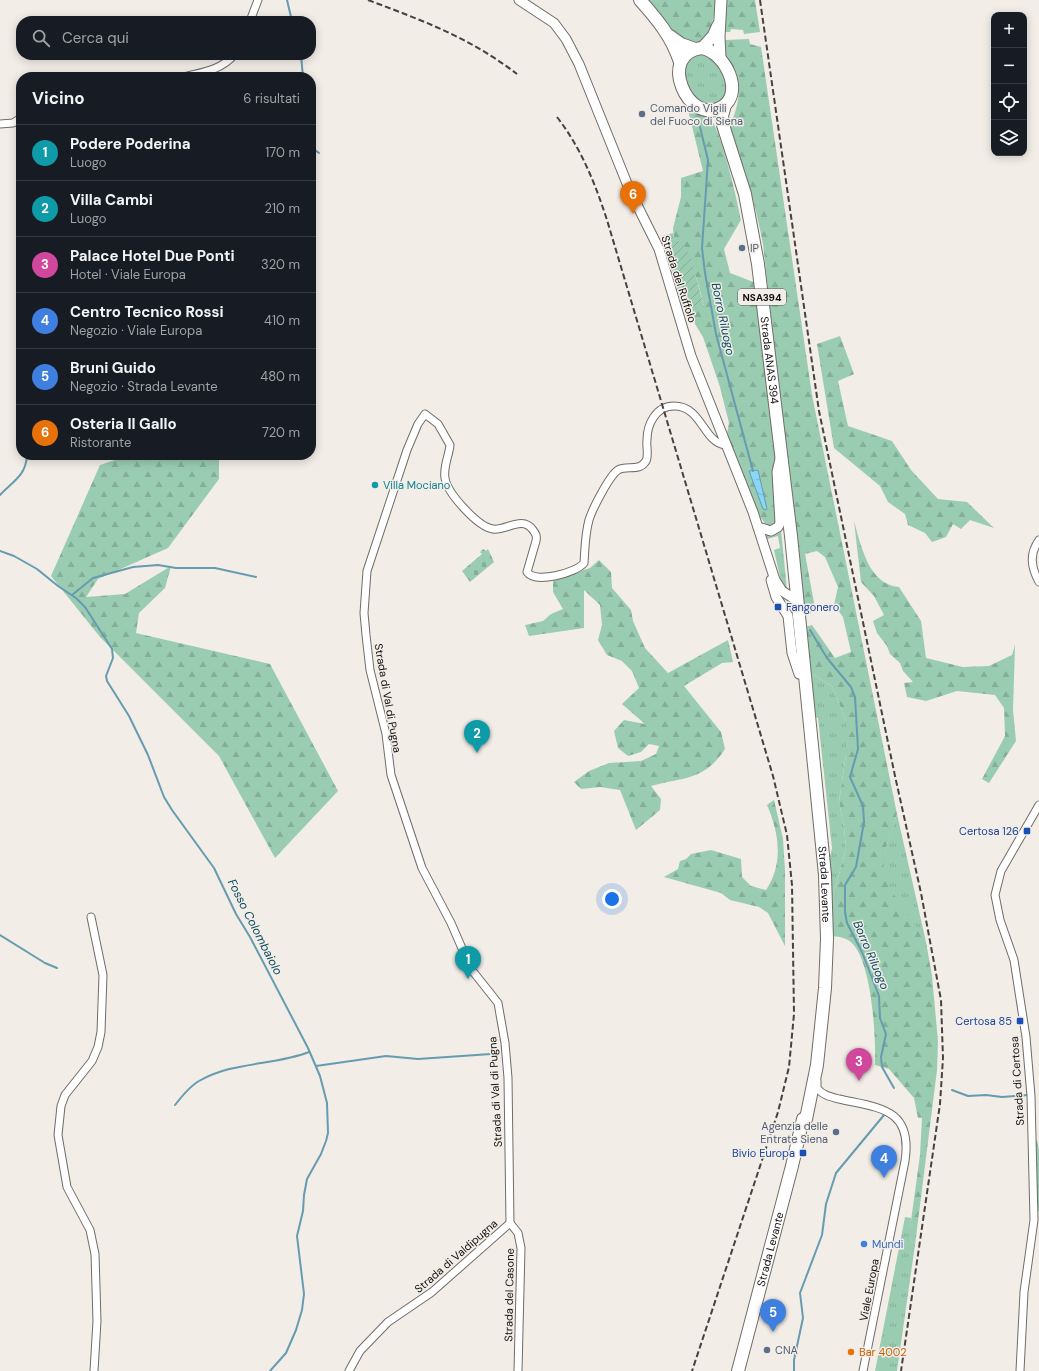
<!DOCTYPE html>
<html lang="it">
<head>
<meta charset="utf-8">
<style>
	:root { --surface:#171b24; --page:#20242c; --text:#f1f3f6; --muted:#9ea1a6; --line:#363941; --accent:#d93025 }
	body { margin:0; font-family:"DM Sans",sans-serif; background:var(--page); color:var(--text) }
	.controls { position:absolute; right:12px; top:12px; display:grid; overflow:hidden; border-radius:8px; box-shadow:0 2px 10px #0003 }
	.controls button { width:36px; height:36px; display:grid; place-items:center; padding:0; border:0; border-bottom:1px solid var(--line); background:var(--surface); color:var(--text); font:20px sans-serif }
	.you { position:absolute; left:612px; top:899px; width:14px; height:14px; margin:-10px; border:3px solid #fff; border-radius:50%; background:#1a73e8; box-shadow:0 0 0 6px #1a73e833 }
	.badge { display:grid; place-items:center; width:26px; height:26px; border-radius:50%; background:var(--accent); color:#fff; font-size:13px; font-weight:700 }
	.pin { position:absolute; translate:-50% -33px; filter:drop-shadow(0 1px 2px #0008) }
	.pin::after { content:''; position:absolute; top:21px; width:14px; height:12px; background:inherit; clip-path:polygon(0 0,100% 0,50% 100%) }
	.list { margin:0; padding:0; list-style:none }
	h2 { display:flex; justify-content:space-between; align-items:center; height:52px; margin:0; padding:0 16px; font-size:17px }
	h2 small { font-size:13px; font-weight:400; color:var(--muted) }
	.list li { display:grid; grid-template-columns:26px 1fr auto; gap:12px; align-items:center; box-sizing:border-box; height:56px; padding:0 16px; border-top:1px solid var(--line) }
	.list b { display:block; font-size:15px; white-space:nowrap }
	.list p { margin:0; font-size:13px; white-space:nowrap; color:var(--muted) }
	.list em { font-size:13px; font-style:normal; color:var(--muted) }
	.icon { flex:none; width:22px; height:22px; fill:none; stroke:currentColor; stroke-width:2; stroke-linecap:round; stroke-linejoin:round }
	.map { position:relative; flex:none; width:1039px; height:1371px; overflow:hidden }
	.search { position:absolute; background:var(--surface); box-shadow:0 2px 10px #0003; left:16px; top:16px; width:300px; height:44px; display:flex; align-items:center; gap:10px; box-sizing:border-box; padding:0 14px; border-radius:16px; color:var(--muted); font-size:15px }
	.panel { position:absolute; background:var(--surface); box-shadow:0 2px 10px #0003; left:16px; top:72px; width:300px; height:388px; border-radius:16px }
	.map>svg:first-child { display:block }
	.grass { fill:url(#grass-tufts) }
	.forest { fill:url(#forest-firs) }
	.cemetery { fill:url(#cemetery-stones) }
	.garden { fill:url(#garden-furrows) }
	.water { fill:url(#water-ripples); stroke:#669bb0 }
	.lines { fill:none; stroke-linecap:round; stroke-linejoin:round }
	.stream { stroke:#669bb0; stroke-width:2 }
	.minor-casing { stroke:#716c67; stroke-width:9 }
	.tertiary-casing { stroke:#716c67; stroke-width:11 }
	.secondary-casing { stroke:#716c67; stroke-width:13 }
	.primary-casing { stroke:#716c67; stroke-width:14 }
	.trunk-casing { stroke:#716c67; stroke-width:14 }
	.minor { stroke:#fff; stroke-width:7 }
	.tertiary { stroke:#fff; stroke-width:9 }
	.secondary { stroke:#fff; stroke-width:11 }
	.primary { stroke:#fff; stroke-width:12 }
	.trunk { stroke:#fff; stroke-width:12 }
	.rail { stroke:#45423f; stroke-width:2; stroke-dasharray:6 3; stroke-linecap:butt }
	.service-dot { fill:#5c6f8a; stroke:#f2ede7; stroke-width:1.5 }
	.culture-dot { fill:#0f9aa8; stroke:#f2ede7; stroke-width:1.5 }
	.transit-dot { fill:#1a4fb4; stroke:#f2ede7; stroke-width:1.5 }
	.shop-dot { fill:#3f7fe0; stroke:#f2ede7; stroke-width:1.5 }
	.food-dot { fill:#e8710a; stroke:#f2ede7; stroke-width:1.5 }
	.labels { text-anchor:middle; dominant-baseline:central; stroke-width:3; stroke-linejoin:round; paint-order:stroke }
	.shield { fill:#f2ede7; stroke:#565350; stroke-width:1 }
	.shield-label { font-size:10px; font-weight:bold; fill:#13110f }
	.service-label { font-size:11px; fill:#4e5e75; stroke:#f2ede7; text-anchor:start }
	.street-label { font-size:11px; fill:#13110f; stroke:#f2ede7 }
	.culture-label { font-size:11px; fill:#0d838f; stroke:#f2ede7; text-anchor:start }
	.transit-label { font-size:11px; fill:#164399; stroke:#f2ede7; text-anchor:end }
	.shop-label { font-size:11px; fill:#366cbe; stroke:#f2ede7; text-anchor:start }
	.food-label { font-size:11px; fill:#c56008; stroke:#f2ede7; text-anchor:start }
	.water-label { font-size:12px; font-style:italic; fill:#084c61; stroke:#f2ede7 }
</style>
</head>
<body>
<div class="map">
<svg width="1039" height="1371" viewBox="0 0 1039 1371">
	<defs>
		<pattern id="grass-tufts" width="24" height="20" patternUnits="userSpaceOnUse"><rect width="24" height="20" fill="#9accb2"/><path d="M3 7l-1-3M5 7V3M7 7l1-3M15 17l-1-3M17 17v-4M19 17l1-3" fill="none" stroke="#84ae98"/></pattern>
		<pattern id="forest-firs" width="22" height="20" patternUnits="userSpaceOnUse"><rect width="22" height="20" fill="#9accb2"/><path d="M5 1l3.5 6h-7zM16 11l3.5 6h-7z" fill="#84ae98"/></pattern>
		<pattern id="cemetery-stones" width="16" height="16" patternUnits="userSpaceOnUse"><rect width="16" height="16" fill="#9accb2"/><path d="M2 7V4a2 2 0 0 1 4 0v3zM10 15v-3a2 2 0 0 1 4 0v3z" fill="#84ae98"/></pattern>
		<pattern id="garden-furrows" width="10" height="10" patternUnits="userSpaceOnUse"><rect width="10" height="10" fill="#9accb2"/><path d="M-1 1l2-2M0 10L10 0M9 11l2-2" fill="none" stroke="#84ae98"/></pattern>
		<pattern id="water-ripples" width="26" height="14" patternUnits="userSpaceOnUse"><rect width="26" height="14" fill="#89d6f5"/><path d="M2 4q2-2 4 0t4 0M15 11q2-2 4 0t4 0" fill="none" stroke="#75b7d1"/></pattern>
	</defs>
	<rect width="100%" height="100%" fill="#f2ede7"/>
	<g class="grass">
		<path d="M702,52c19,15 29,23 22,48l-12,6 -13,-3 -14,-19v-22l3,-4z"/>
		<path d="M781,530l6,60 -5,-4 -8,-36 6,-2 -2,-12 -11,3 -2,-6h10z"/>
		<path d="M810,673l22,13 14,35v33l-7,48 5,25 2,22 -14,50 -2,-42 2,-9 -14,-130 -3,-1z"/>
		<path d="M897,814l29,128c-11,-16 -40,-54 -43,-71 -2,-14 10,-44 14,-57z"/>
		<path d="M1034,1140h3l2,10v61h-2z"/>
		<path d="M905,1217l6,1 -1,20 5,7 -18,126h-22z"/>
	</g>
	<g class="forest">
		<path d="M648,0h67c1,15 -7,54 -30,41 -15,-8 -26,-27 -37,-41z"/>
		<path d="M727,0h28l5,32 -16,2 -1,-4 -12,-1 -1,3h-5z"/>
		<path d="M749,39l1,5 11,3 51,348 85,419 -11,34 -3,22 10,23 33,49 6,34 6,65 -1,29 -22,175 -5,-7v-10l10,-73 2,-37h-4l-4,-20 -25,-29 -14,-4c1,-28 -3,-102 -23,-122 -5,-5 -12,-6 -19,-7l-1,-37 14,-50 -2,-22 -5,-25 7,-48v-33l-14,-35 -22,-13 -5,-46 7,-2 23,33 16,-6 -8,-35 -9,-12 4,-18 -13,-30 -8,-6 -12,3 10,54 -5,6 -7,-1 -40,-369c-8,-41 -18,-78 -34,-117 7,-13 12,-33 9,-48 -2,-13 -20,-26 -12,-39z"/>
		<path d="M687,106c7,1 19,8 24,14 10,10 27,83 30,100l-17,29 6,24 26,10 20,174 1,65 -6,5 -5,-2 -7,-10 -33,-76 3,-16 -9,-36 -17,-50 -8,-13 -3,-17h12c-5,-22 -11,-43 -21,-63l-9,-5 -1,-11 8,-31v-19l22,-7z"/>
		<path d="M840,336l14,38 -16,7 10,45 44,15 19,29 27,29 29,3 27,26 -24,-8 -9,9 -8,-5 -7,13 -14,5 -7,-9 -17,-8 -3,-11 -17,-12 -8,-16 -46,-38 -17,-104z"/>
		<path d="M130,455h89v24l-51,69 -70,31 -12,18 39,-3 46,-28 -6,22 -26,25 -3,20 134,31 68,127 -63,67 -56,-102 -119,-119 -49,-61 49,-111z"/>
		<path d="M854,521c7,25 15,64 45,66l22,34 5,37 37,9 26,-1 23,-11 3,-10 -2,65 3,31 -27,42 -7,-4 23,-43 -1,-28 -9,-13 -38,-4 -31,10 -19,-4 -3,-14 9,-1 -10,-11 -3,-8 -10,-9 -3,-8 -10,-13 -4,-12 11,-6 -10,-19 -13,-14z"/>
		<path d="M599,560l12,12 1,16 19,22 2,11 12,27 23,25 60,-33 5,22 -11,1 -38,23 37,46 4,17c-21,32 -41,28 -74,37l10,13 -1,11 -24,20 -16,-40 -20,-3 -19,2 -7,-7 15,-11 20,-8 32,-2 15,-7 3,-8 -10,-2 -8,8 -13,4 -10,-8 -4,-17 10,-11 21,4 -23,-20 17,-16 -7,-17 -10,-10 -15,-6 -9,-15 4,-15 -2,-20 -16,-15v38l-55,8 -4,-11 18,-4 8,-7 12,-5 -10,-17v-12l37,-12z"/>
		<path d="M774,800l9,39 2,31v76l-17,-33 -9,-6 -29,-7 -9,-7 -57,-16 14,-8 2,-8 6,-2 5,-5 20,-4 30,9 1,18 9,9 15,4c18,-27 13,-57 1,-85z"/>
	</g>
	<path class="cemetery" d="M483,549l3,2 2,-2 6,13 -24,20 -8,-11 20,-17 -2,-2z"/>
	<path class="garden" d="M673,233l1,6 9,4 8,15 13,49h-22l-19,-71z"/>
	<path class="water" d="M758,470l9,39 -1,1 -3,-1 -14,-38z"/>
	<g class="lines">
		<g class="stream">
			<path d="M287,0l5,21"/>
			<path d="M301,55l2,22"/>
			<path d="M700,127l8,33 -6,88 3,25 11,61 37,137"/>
			<path d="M311,147l8,6"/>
			<path d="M0,495c13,-14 26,-19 27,-40"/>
			<path d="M0,551l14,5 23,13 21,17 18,12 9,9 27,42 1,9 -7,18 1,5 22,35 19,39 16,42 8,13 42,58 22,46 14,23 58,111 12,28 7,27 1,30 -2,8 -5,13 -14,25 -3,16 -1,16 -6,25 7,58 -2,16 -6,20 -10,23 -16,18"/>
			<path d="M72,595l21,-17 40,-11 25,-2 18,3h39l41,9"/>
			<path d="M810,630l17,28 24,29 4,10 3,52 -8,28 13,29 1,16 -8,45 -11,18v27l2,11 15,29 17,44 1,22 6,16 -5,23 1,10 12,21"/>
			<path d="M0,935l45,28 12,5"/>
			<path d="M316,1066l70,-10 32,3 73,-5"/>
			<path d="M952,1090l16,6 18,-1 16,2 26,-2"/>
			<path d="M175,1105c7,-9 15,-19 24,-24 34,-20 75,-15 110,-29"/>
			<path d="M794,1371v-11l9,-42 -3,-25 22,-58 4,-31 10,-31 48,-58"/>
		</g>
		<g class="minor-casing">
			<g id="minor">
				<path d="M250,21l8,-21"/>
				<path d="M184,77c19,-5 37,-7 50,-22"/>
				<path d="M0,124l13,-1 8,-5"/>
				<path d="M1039,540c-10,14 -8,27 0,42"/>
				<path d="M91,917l12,58 -2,57 -3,15 -6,14 -27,34 -4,11 -3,29 9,52 23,43 5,24 2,67 -3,50"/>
				<path d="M817,1081v7c5,7 14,9 22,11 40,9 74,9 66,62l-42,210"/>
				<path d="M510,1223l-2,-145 -3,-35 -7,-40 -27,-34 -20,-46 -29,-55 -31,-93 -5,-41 -16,-64 -4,-35 -2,-22 3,-42 40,-121 11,-26 7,-10 13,10 12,21c-1,11 -7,22 -5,33 2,15 33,49 48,51 13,2 29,-14 40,1 3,4 4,6 3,11l-9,31c8,12 49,1 57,-9 1,-14 1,-29 5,-43 3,-10 20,-44 29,-50 9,-5 21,2 28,-9 3,-6 0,-15 1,-21 0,-16 9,-34 27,-34 28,0 29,36 51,39"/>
				<path d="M510,1223l8,10 3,15 -3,123"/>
				<path d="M349,1371l11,-20 28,-29 44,-30 78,-69"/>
				<path d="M1020,1371l4,-79 10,-72 -3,-124 -5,-59 -12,-77 -14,-40 -5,-25 6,-24 38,-66"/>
			</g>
		</g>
		<g class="tertiary-casing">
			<g id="tertiary">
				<path d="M519,0l35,23 12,16 13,25 51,127 29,58 32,107 62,156 22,68 7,11 14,9"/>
				<path d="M758,527l13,4 7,-4 2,-4 -3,-51 3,-13"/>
				<path d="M771,580l5,17 12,19 4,37 7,21"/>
			</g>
		</g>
		<g class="secondary-casing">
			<g id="secondary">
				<path d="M702,48l11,-12 5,-11"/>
				<path d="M720,58l-1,-21 2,-37"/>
			</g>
		</g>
		<g class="primary-casing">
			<g id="primary">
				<path d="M702,48c23,4 43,45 20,59 -34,20 -66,-54 -20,-59z"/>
				<path id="s1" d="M725,105l-3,11 1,9 22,69 13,70 33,272 34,339 2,64 -2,49 -8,77 -11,54 -4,7"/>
				<path id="s2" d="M738,1371l54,-205 11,-47"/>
			</g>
		</g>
		<g class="trunk-casing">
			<g id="trunk">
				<path d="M640,0c17,19 32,37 40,62"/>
				<path d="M670,36l11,8 14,5"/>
			</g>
		</g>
		<use href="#minor" class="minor"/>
		<use href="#tertiary" class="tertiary"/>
		<use href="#secondary" class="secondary"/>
		<use href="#primary" class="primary"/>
		<use href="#trunk" class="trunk"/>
		<g class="rail">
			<path d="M368,0c56,21 102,38 149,74"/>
			<path d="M760,0l59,411 76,365 26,117 20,107 2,58 -3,46 -39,267"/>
			<path d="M557,117c24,31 38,66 50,103l166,556 14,59 5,50 2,129 -5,53 -11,45 -86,259"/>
		</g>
	</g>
	<g class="service-dot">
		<circle cx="642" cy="114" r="4"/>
		<circle cx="742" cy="248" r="4"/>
		<circle cx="836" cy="1132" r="4"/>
		<circle cx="767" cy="1350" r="4"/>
	</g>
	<circle class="culture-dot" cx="375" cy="485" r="4"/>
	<g class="transit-dot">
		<rect x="774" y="603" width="8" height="8" rx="2"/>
		<rect x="1023" y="827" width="8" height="8" rx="2"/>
		<rect x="1016" y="1017" width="8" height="8" rx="2"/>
		<rect x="799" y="1149" width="8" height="8" rx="2"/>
	</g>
	<circle class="shop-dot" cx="864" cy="1244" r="4"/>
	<circle class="food-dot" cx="851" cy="1352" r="4"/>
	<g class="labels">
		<rect class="shield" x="738" y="289" width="48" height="16" rx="3"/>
		<g class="shield-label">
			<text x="762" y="297">NSA394</text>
		</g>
		<g class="service-label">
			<text x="650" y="108">Comando Vigili<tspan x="650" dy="13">del Fuoco di Siena</tspan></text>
			<text x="750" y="248">IP</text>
			<text x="828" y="1126" text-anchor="end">Agenzia delle<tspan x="828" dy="13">Entrate Siena</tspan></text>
			<text x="775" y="1350">CNA</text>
		</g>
		<g class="street-label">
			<text transform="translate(679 279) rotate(72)">Strada del Ruffolo</text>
			<text stroke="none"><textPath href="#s1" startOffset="261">Strada ANAS 394</textPath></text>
			<text transform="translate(388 698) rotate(80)">Strada di Val di Pugna</text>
			<text stroke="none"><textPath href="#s1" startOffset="788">Strada Levante</textPath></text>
			<text transform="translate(1017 1081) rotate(-94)">Strada di Certosa</text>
			<text transform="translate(495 1092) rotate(-93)">Strada di Val di Pugna</text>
			<text stroke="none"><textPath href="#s2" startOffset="126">Strada Levante</textPath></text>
			<text transform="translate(456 1256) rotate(-41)">Strada di Valdipugna</text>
			<text transform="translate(869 1290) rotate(-79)">Viale Europa</text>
			<text transform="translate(509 1295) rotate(-89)">Strada del Casone</text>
		</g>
		<g class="culture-label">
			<text x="383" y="485">Villa Mociano</text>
		</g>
		<g class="transit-label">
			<text x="786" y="607" text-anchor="start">Fangonero</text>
			<text x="1019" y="831">Certosa 126</text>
			<text x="1012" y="1021">Certosa 85</text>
			<text x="795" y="1153">Bivio Europa</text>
		</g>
		<g class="shop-label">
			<text x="872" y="1244">Mundi</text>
		</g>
		<g class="food-label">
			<text x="859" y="1352">Bar 4002</text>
		</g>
		<g class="water-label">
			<text transform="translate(723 319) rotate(78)">Borro Riluogo</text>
			<text transform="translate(255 927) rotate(63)">Fosso Colombaiolo</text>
			<text transform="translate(871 955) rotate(67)">Borro Riluogo</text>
		</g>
	</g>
</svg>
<div class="controls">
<button>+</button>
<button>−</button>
<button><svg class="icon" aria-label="locate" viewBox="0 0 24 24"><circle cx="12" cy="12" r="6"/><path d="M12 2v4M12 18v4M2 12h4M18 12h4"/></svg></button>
<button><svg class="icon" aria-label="layers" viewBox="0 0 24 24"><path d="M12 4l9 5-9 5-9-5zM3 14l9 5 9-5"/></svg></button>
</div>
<div class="you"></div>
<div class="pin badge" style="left:468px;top:979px;background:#0f9aa8">1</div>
<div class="pin badge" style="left:477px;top:753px;background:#0f9aa8">2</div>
<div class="pin badge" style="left:859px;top:1081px;background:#d1479c">3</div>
<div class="pin badge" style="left:884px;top:1178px;background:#3f7fe0">4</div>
<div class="pin badge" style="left:773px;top:1332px;background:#3f7fe0">5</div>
<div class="pin badge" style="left:633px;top:214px;background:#e8710a">6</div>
<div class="search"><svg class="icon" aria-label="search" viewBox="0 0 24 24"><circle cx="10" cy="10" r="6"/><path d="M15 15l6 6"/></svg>Cerca qui</div>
<section class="panel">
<h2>Vicino<small>6 risultati</small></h2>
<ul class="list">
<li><span class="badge" style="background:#0f9aa8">1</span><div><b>Podere Poderina</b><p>Luogo</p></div><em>170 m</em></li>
<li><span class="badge" style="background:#0f9aa8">2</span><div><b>Villa Cambi</b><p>Luogo</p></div><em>210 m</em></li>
<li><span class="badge" style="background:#d1479c">3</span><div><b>Palace Hotel Due Ponti</b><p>Hotel · Viale Europa</p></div><em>320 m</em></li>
<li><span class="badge" style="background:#3f7fe0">4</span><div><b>Centro Tecnico Rossi</b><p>Negozio · Viale Europa</p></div><em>410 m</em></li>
<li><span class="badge" style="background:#3f7fe0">5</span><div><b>Bruni Guido</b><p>Negozio · Strada Levante</p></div><em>480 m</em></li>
<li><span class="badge" style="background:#e8710a">6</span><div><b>Osteria Il Gallo</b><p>Ristorante</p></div><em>720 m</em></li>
</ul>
</section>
</div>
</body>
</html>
